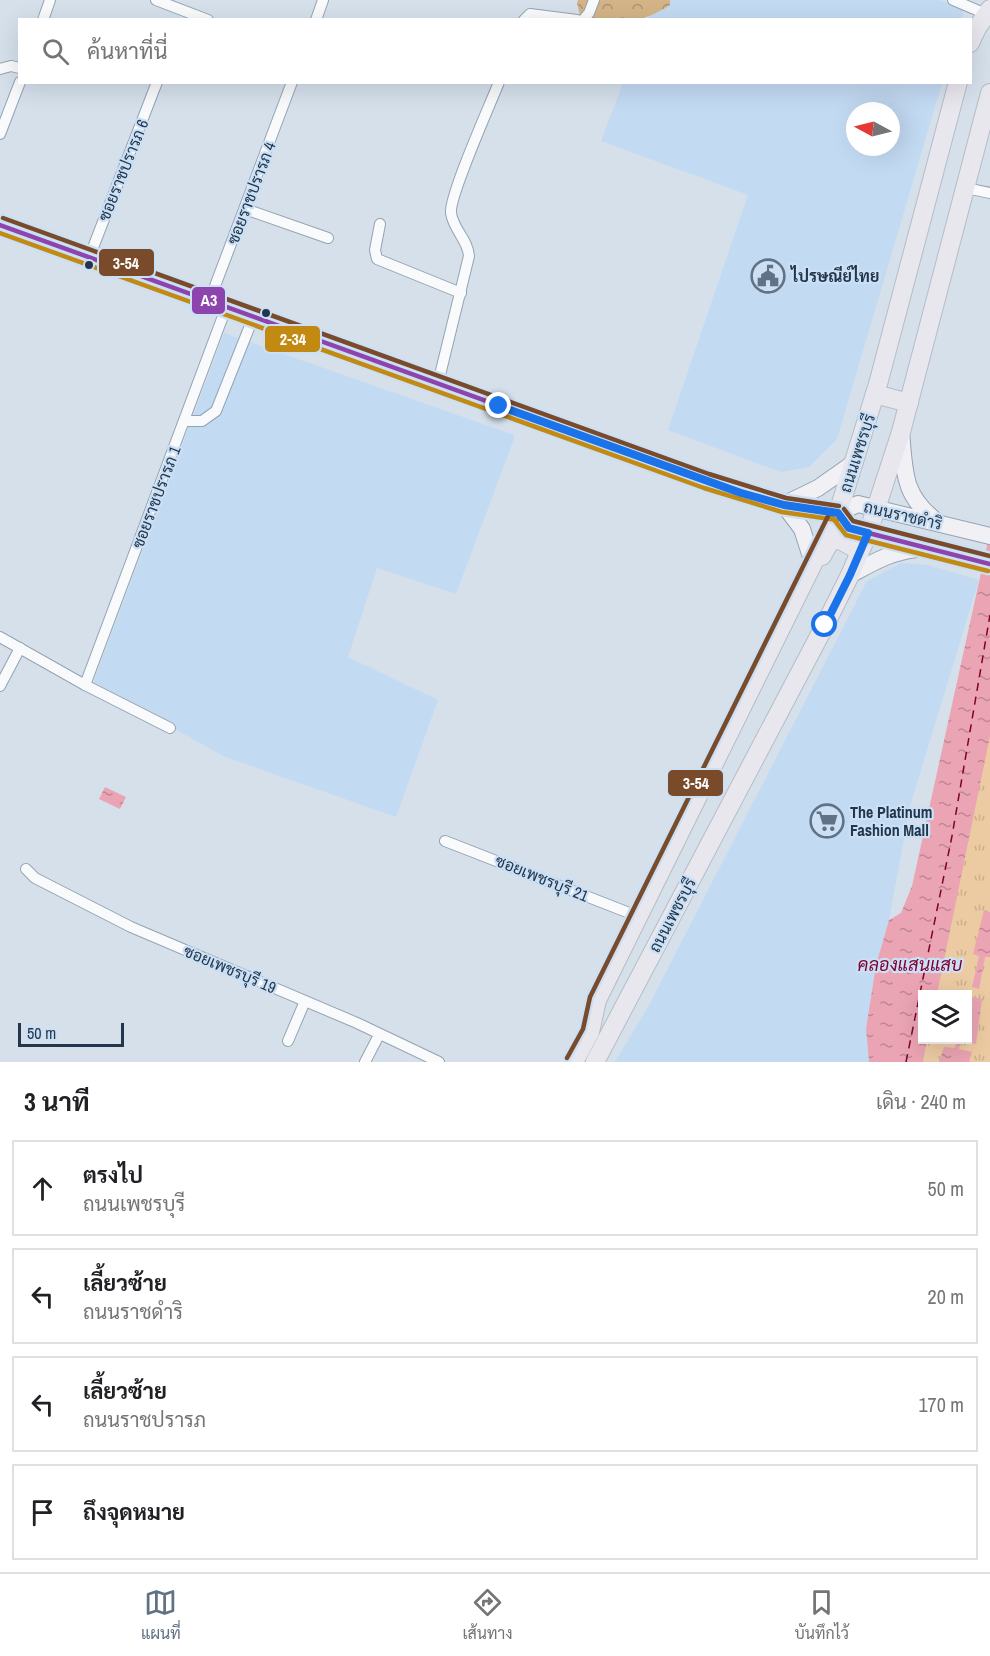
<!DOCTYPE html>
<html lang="th">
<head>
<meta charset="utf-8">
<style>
	:root { --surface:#fff; --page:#f2f2f2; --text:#202124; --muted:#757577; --line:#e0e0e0; --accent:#617284 }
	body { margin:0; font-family:"Archivo Narrow",Sarabun,sans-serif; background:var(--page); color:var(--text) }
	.controls { position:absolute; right:18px; bottom:18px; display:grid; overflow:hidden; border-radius:0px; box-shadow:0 6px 24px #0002 }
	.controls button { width:54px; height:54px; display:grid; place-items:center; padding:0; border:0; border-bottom:2px solid var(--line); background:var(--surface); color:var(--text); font:30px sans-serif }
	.compass { position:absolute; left:846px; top:102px; width:54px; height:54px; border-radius:50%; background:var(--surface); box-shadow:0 6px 24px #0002; rotate:277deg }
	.scale { position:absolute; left:18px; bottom:15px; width:106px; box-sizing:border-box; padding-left:6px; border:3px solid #23374c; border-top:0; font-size:16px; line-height:21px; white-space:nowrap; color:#23374c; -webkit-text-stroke:4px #cbdff5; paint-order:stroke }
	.stop { position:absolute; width:18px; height:18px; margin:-14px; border:4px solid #1a73e8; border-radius:50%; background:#fff }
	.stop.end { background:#1a73e8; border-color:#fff; box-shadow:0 2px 6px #0008 }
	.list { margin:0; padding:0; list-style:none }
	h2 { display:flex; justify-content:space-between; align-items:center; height:78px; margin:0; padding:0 24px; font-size:26px }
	h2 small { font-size:20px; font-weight:400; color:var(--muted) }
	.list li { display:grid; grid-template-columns:39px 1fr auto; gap:18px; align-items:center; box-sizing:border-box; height:96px; margin:0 12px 12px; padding:0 12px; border:2px solid var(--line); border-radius:0px }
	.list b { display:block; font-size:22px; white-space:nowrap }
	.list p { margin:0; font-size:20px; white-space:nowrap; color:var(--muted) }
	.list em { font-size:20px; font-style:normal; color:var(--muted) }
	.icon { flex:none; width:33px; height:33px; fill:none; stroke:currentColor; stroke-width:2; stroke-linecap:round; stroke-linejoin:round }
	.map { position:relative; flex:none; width:990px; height:1062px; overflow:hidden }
	.search { position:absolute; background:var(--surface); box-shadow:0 6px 24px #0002; left:18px; right:18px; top:18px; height:66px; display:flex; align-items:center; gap:15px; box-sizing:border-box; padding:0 21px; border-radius:0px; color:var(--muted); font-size:22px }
	.sheet { height:510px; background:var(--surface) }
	nav { display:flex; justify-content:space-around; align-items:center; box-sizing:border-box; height:84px; border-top:2px solid var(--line); background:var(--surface); font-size:16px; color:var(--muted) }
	nav a { display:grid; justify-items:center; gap:3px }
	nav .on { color:var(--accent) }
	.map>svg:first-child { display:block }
	.built { fill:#c3daf3; fill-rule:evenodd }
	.forest { fill:url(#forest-crowns) }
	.park { fill:url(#park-tufts) }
	.water { fill:url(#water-ripples) }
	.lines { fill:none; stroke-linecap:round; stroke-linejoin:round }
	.ferry { stroke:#7f002f; stroke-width:1.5; stroke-dasharray:8 6; stroke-linecap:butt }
	.street-casing { stroke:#95a3b1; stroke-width:12 }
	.secondary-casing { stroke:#95a3b1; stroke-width:18 }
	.primary-casing { stroke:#b4bdc6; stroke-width:20 }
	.street { stroke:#f9fafc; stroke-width:10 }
	.secondary { stroke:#f0f0f5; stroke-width:16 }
	.primary { stroke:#e9e7ee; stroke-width:18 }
	.bus-1-casing { stroke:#cbdff5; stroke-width:9 }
	.bus-2-casing { stroke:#cbdff5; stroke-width:9 }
	.bus-3-casing { stroke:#cbdff5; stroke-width:9 }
	.bus-1 { stroke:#8e44ad; stroke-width:4.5 }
	.bus-2 { stroke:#c28a13; stroke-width:4.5 }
	.bus-3 { stroke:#7a4b2a; stroke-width:4.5 }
	.route { stroke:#1a73e8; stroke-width:8 }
	.bus-dot { fill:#23374c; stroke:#cbdff5; stroke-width:2 }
	.labels { text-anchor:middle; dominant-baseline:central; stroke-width:4.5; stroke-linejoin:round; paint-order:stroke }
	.street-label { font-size:16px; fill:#23374c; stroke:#cbdff5 }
	.poi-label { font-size:16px; font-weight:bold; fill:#23374c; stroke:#cbdff5; text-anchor:start }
	.water-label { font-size:18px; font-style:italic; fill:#7f002f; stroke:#cbdff5 }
	.line-badge { stroke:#cbdff5; stroke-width:2 }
	.badge-label { font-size:16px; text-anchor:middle; font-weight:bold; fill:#fff }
</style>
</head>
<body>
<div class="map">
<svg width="990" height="1062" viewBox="0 0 990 1062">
	<defs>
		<pattern id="forest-crowns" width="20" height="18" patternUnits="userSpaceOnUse" patternTransform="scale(1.5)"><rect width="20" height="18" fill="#d3b487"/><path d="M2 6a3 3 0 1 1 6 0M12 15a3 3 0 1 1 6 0" fill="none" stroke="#ab9371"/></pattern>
		<pattern id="park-tufts" width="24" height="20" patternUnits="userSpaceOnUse" patternTransform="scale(1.5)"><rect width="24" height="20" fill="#eccba2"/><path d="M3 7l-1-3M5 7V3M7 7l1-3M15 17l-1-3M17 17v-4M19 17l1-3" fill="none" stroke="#caaf8d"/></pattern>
		<pattern id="water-ripples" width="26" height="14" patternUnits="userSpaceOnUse" patternTransform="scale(1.5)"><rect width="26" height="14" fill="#eba4b3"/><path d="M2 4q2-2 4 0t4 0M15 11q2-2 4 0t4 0" fill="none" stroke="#be8694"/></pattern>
	</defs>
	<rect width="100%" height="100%" fill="#d5e0eb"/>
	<g class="built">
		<path d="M655,0h285l24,10 -3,10h-314z"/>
		<path d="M623,83h319l-105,356 -28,28 -28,5 -113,-42 80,-235 -147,-54zM855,111h36v36h-36z"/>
		<path d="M224,333l290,102v4l-58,155 -79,-26 -29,89 90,43 -42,117 -173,-61 -130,-73z"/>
		<path d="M901,563l27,2 51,15 -69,226 -21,114 -13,45 -10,64 3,33h-254l33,-55 219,-426z"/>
	</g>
	<path class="forest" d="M578,0h92v5c-5,4 -24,13 -30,14l-59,1 -4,-17z"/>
	<path class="park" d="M990,731v331h-67l4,-22h41v-46h-32z"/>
	<g class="water">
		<path d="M990,532v204l-53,258h-15v46h5l-4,22h-54l-3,-33 10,-64 13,-45 12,-7 11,-27z"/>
		<path d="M105,787l21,10 -6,12 -21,-10z"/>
		<path d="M984,910l6,2v45h-5l-6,32 -7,-2 7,-31 -6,-2z"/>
		<path d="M968,996l14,3 -6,45 -16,-3 -1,8 13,3 -3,10h-30l5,-15 11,1 1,-8h12z"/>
	</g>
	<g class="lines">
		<path class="ferry" d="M906,1062l46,-226 38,-221"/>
		<g class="street-casing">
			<g id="street">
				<path d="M156,0l52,20"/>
				<path d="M953,0l33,14"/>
				<path d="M43,20l7,-20"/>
				<path d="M316,20l7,-20"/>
				<path d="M524,20l6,-6 47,6"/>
				<path d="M583,20l6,-7 5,-13"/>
				<path d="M0,69l11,-3 9,2"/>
				<path d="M0,134l20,-52"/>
				<path d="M966,188l24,5"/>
				<path d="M245,209l83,29"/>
				<path d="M380,224l-5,26 2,9 84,34"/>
				<path d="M89,258l68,-176"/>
				<path d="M209,302l83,-220"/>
				<path d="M438,383l31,-127c-1,-16 -16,-27 -18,-43 -2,-17 39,-108 48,-131"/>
				<path d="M184,421h18l14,-10 37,-93"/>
				<path d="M0,637l85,48 85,43"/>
				<path d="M85,685l141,-377"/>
				<path d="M0,686l20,-38"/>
				<path d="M445,841l192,75"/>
				<path d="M26,869l9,9 96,49 226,96 82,39"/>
				<path d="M288,1041l17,-40"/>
				<path d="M365,1062l14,-27"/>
			</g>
		</g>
		<g class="secondary-casing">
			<g id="secondary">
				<path d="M0,225l707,256 77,24 54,8"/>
				<path d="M901,432c4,39 1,62 34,88"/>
				<path d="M785,504l33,-16 37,-26"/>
				<path d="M784,505l18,24 11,34"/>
				<path d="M838,513l11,15 141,36"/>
				<path d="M838,513l20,-9 132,32"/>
				<path d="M850,575c24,-13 40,-23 67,-26"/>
			</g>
		</g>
		<g class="primary-casing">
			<g id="primary">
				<path d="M970,43l7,-15 13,-19"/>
				<path d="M875,394l34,9"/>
				<path d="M822,556l6,-11 5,-5h7l20,11"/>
				<path d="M574,1062l16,-30 7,-32 241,-487 40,-129 80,-302"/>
				<path d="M595,1062l230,-437 25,-50 18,-42 33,-101 89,-339"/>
			</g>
		</g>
		<use href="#street" class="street"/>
		<use href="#secondary" class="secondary"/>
		<use href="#primary" class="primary"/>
		<g class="bus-1-casing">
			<g id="bus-1">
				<path d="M0,225l707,256 77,24 54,8"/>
				<path d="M838,513l11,15 141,36"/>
			</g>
		</g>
		<g class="bus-2-casing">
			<g id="bus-2">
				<path d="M0,233l704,255 78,24 55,8"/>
				<path d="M832,517l14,18 142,36"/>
			</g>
		</g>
		<g class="bus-3-casing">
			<g id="bus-3">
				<path d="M3,218l706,256 77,24 53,8"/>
				<path d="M844,509l9,12 137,35"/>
				<path d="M567,1058l16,-29 7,-32 241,-487"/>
			</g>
		</g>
		<use href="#bus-1" class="bus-1"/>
		<use href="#bus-2" class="bus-2"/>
		<use href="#bus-3" class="bus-3"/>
	</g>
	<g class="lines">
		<path class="route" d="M499,406l242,87 43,12 54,8 11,15 19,5 -18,42 -25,50"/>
	</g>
	<defs>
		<g id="civic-ring" transform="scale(1.725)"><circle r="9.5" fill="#cbdff5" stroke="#617284" stroke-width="1.5"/><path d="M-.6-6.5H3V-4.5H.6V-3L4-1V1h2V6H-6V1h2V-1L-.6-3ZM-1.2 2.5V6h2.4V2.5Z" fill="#617284"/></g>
		<g id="supermarket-ring" transform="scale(1.725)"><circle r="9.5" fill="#cbdff5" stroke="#617284" stroke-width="1.5"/><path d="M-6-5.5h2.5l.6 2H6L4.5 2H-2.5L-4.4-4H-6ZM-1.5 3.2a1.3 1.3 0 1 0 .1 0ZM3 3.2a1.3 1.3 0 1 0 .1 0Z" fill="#617284"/></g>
	</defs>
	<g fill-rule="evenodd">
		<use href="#civic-ring" x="768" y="276"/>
		<use href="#supermarket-ring" x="827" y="821"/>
	</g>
	<g class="bus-dot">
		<circle cx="89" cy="265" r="5"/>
		<circle cx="266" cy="313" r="5"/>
	</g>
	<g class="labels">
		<g class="street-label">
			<text transform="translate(123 170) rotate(-68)">ซอยราชปรารภ 6</text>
			<text transform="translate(251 193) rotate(-69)">ซอยราชปรารภ 4</text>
			<text transform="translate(857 453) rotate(-72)">ถนนเพชรบุรี</text>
			<text transform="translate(156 497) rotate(-69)">ซอยราชปรารภ 1</text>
			<text transform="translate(903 515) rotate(13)">ถนนราชดำริ</text>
			<text transform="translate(542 878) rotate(22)">ซอยเพชรบุรี 21</text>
			<text transform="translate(672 915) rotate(-62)">ถนนเพชรบุรี</text>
			<text transform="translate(230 969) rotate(23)">ซอยเพชรบุรี 19</text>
		</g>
		<g class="poi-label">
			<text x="791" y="276">ไปรษณีย์ไทย</text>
			<text x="850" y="812">The Platinum<tspan x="850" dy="18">Fashion Mall</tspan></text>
		</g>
		<g class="water-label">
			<text x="910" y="964">คลองแสนแสบ</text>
		</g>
	</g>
	<g class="line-badge">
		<rect x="98" y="248" width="57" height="29" rx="6" fill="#7a4b2a"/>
		<rect x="191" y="286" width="35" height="29" rx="6" fill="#8e44ad"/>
		<rect x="264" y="325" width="57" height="28" rx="6" fill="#c28a13"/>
		<rect x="667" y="769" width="57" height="28" rx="6" fill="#7a4b2a"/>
	</g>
	<g class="badge-label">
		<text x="126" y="269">3-54</text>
		<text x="209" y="306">A3</text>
		<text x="293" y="345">2-34</text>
		<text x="696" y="789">3-54</text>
	</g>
</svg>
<div class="controls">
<button><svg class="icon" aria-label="layers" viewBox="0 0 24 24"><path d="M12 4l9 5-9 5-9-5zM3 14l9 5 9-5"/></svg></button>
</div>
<svg class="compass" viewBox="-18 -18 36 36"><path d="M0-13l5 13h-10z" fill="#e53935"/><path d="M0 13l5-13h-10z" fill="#757577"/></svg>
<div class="scale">50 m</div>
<div class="stop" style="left:825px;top:625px"></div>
<div class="stop end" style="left:499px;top:406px"></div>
<div class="search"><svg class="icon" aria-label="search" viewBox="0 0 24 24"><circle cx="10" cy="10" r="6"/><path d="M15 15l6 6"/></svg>ค้นหาที่นี่</div>
</div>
<section class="sheet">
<h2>3 นาที<small>เดิน · 240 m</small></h2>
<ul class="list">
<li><svg class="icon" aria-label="ahead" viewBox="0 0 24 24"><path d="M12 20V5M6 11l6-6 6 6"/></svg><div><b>ตรงไป</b><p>ถนนเพชรบุรี</p></div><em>50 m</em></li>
<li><svg class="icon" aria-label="left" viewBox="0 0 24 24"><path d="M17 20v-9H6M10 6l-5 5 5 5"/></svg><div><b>เลี้ยวซ้าย</b><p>ถนนราชดำริ</p></div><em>20 m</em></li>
<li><svg class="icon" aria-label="left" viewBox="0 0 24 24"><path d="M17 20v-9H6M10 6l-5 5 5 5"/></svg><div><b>เลี้ยวซ้าย</b><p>ถนนราชปรารภ</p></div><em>170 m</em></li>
<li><svg class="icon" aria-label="arrive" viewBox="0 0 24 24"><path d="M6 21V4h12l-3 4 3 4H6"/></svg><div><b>ถึงจุดหมาย</b></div></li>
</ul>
</section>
<nav>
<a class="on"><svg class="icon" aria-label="map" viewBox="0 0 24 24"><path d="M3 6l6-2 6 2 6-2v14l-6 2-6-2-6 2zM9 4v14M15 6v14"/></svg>แผนที่</a>
<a><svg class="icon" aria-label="directions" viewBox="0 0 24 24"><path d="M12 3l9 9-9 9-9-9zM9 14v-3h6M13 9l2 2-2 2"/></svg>เส้นทาง</a>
<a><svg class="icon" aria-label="saved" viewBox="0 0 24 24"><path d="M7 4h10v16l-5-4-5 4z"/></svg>บันทึกไว้</a>
</nav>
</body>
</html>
